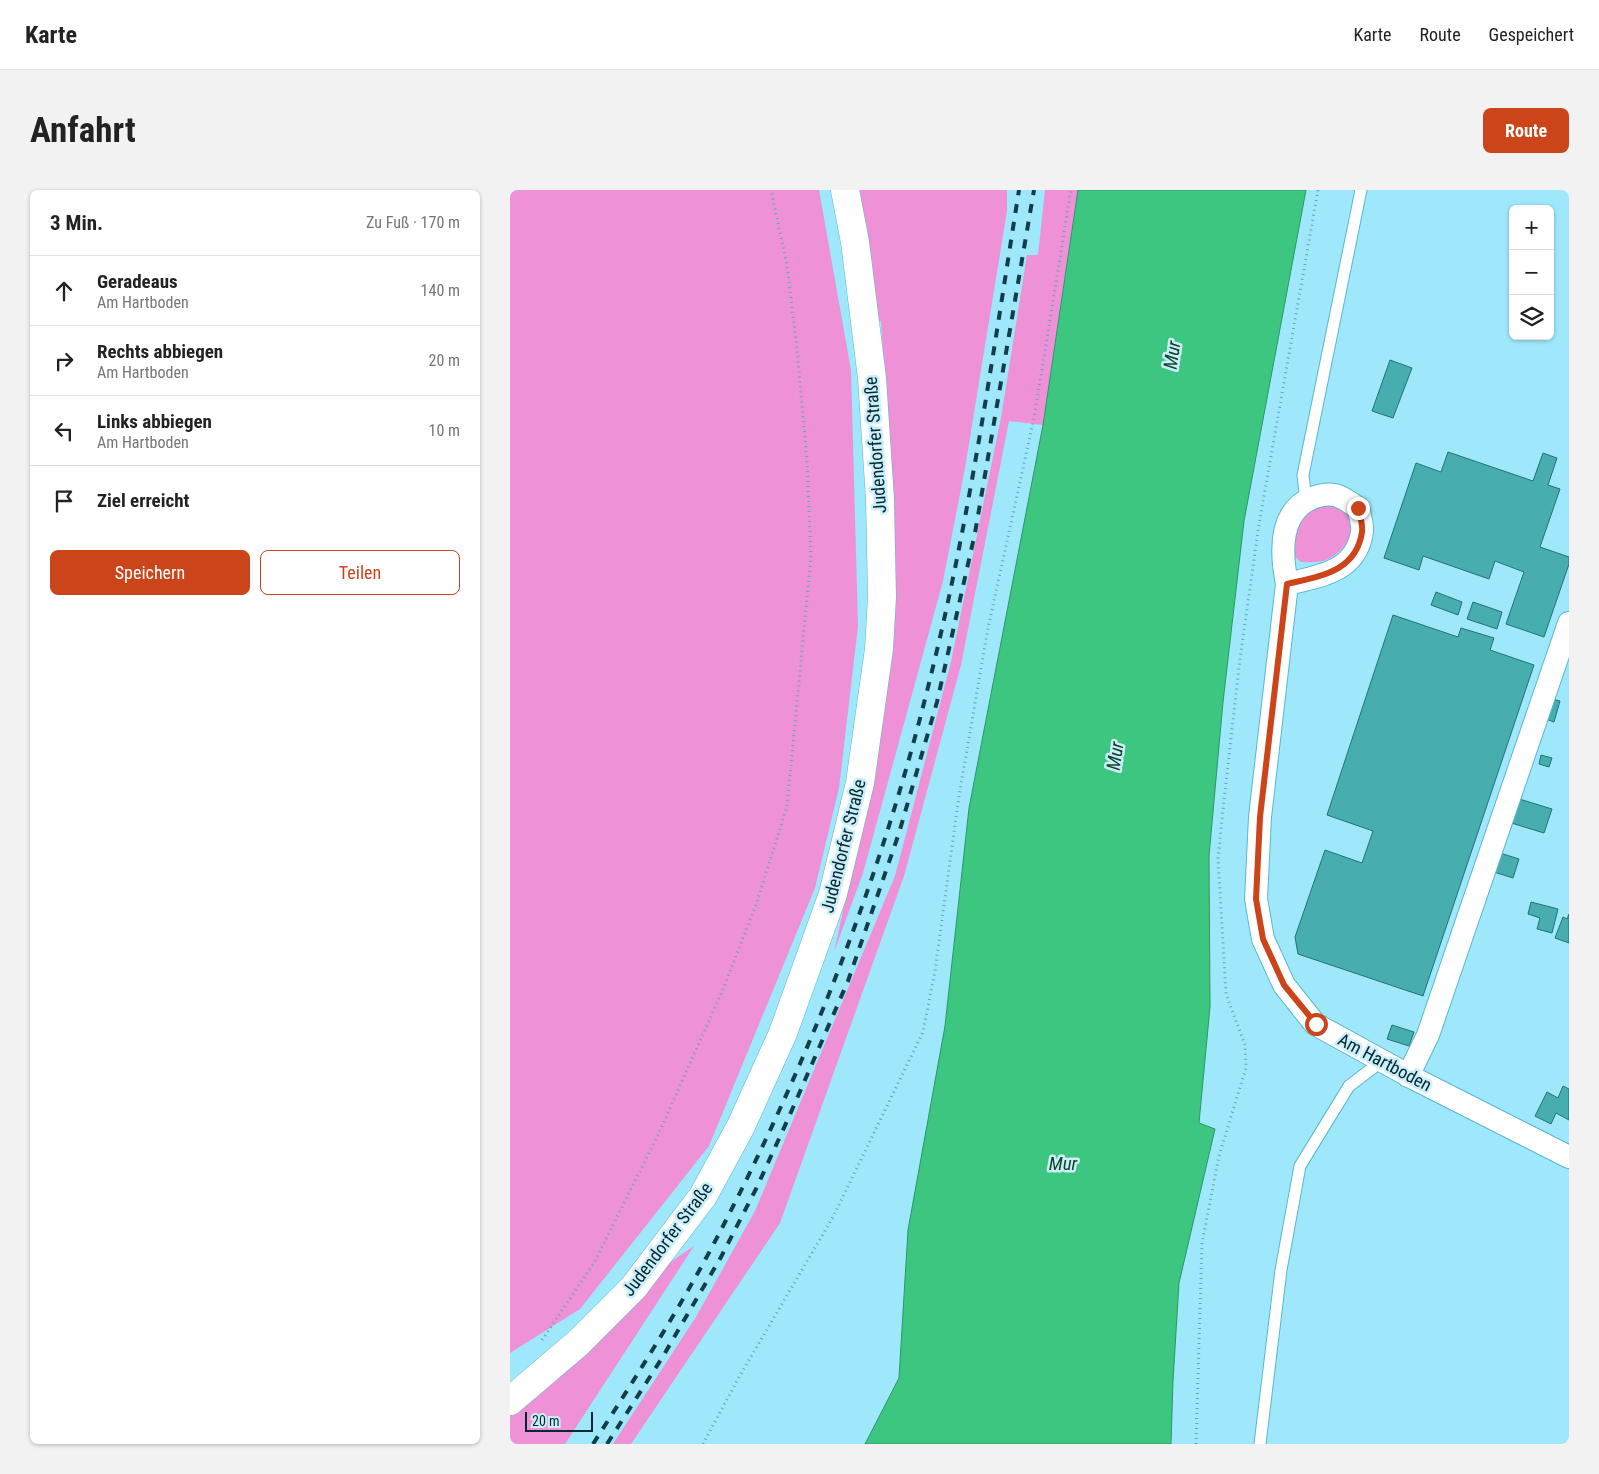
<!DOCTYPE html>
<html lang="de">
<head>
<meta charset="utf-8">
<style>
	:root { --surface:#fff; --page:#f2f2f2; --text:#222; --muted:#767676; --line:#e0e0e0; --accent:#cc441a }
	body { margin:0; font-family:"Roboto Condensed",sans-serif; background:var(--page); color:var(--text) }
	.controls { position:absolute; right:15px; top:15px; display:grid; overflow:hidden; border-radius:8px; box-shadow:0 1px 4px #0004 }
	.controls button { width:45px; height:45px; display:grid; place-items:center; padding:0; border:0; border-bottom:1px solid var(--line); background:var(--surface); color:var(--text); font:25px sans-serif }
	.scale { position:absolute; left:15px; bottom:12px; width:68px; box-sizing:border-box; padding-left:5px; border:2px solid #002932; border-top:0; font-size:14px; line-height:18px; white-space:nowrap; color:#002932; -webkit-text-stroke:4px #cceef8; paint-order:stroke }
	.stop { position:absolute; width:15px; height:15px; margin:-11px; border:4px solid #cc441a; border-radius:50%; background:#fff }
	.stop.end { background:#cc441a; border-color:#fff; box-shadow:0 1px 5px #0008 }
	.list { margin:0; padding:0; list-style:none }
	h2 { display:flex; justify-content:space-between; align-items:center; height:65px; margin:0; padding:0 20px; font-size:21px }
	h2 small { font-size:16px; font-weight:400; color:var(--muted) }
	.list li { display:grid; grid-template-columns:32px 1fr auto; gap:15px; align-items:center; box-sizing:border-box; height:70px; padding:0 20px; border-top:1px solid var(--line) }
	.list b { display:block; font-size:19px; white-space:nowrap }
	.list p { margin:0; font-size:16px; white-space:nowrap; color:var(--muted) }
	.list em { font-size:16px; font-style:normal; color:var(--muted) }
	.actions { display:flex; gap:10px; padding:15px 20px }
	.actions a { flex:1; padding:11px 0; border:1px solid var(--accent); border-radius:8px; text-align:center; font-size:18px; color:var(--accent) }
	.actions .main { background:var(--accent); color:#fff }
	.icon { flex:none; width:28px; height:28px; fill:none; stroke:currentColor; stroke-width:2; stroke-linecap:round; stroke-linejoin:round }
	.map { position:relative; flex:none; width:1059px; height:1254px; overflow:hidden; border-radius:8px }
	header { display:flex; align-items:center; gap:30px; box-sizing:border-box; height:70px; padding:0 25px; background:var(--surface); border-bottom:1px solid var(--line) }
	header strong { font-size:24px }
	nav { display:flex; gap:28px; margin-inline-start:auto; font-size:18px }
	.intro { display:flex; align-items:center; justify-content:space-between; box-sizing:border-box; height:120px; padding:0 30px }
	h1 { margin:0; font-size:35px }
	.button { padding:12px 22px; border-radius:8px; background:var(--accent); color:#fff; font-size:18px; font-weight:700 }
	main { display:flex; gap:30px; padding:0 30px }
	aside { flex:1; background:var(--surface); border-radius:8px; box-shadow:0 1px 4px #0004 }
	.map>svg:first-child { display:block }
	.green { fill:#ee91d7 }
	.water { fill:#3dc680; stroke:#2b9769 }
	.building { fill:#47adae; stroke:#217475 }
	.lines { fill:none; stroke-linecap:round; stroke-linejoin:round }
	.lane-casing { stroke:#59b8d0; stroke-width:13 }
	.street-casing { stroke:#59b8d0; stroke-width:24 }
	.secondary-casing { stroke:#59b8d0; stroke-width:29 }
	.path { stroke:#67a4b5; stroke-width:3; stroke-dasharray:1 4; stroke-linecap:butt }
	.lane { stroke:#fff; stroke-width:11 }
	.street { stroke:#fff; stroke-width:22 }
	.secondary { stroke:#fff; stroke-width:28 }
	.rail { stroke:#113e48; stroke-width:4; stroke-dasharray:9 9; stroke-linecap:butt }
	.route { stroke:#cc441a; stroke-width:6 }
	.labels { text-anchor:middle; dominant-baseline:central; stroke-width:5; stroke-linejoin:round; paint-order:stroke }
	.street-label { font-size:18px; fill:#002932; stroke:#cceef8 }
	.water-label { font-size:19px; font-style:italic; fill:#0e4529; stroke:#cceef8 }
</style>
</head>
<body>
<header>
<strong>Karte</strong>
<nav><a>Karte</a><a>Route</a><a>Gespeichert</a></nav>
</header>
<div class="intro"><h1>Anfahrt</h1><a class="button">Route</a></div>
<main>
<aside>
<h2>3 Min.<small>Zu Fuß · 170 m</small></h2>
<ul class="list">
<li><svg class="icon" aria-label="ahead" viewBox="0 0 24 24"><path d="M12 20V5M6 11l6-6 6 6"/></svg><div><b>Geradeaus</b><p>Am Hartboden</p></div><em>140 m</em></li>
<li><svg class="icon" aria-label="right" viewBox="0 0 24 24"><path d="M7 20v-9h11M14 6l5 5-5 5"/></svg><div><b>Rechts abbiegen</b><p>Am Hartboden</p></div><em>20 m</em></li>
<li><svg class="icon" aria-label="left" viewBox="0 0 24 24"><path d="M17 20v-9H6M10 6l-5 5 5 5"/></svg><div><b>Links abbiegen</b><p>Am Hartboden</p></div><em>10 m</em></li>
<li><svg class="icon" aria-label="arrive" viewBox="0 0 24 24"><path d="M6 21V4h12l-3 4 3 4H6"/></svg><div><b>Ziel erreicht</b></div></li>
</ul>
<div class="actions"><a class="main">Speichern</a><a>Teilen</a></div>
</aside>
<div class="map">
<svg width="1059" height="1254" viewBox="0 0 1059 1254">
	<rect width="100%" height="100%" fill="#9fe7fb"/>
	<g class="green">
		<path d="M0,0h309l32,180 7,256 -19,162 -24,100 -106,258 -129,163 -70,44z"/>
		<path d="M335,0h162v21l-42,257 -22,113 -80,292 -29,79 18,-82 37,-427 -8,-122h-16z"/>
		<path d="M535,0h33l-35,235 -34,-4 -48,244 -57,211 -124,347 -149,221h-18l83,-127 59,-106 140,-335 56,-214 50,-244 26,-163h11z"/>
		<path d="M821,314c5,2 13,5 17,10 11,14 -2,35 -16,43 -8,5 -21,6 -31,5l-8,-7 -2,-18 7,-16 15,-15z"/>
		<path d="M184,1056l-129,198h-55v-29l68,-72 56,-56z"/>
	</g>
	<path class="water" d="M568,0h228l-62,331 -21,181 -14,154 1,151 -11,116 16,6 -36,154 -6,98 -2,63h-306l34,-66 9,-148 37,-204 24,-218 74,-383z"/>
	<g class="building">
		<path d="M880,170l22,8 -19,50 -21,-7z"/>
		<path d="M938,262l85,29 10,-28 14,5 -9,27 12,4 -20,58 29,10v7l-25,73 -38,-13 18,-52 -29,-11 -6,18 -66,-23 -4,14 -35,-12 32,-95 25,9z"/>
		<path d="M926,402l26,10 -4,13 -27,-10z"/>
		<path d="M963,412l29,10 -5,17 -30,-10z"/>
		<path d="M883,425l65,22 3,-9 33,10 -4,12 44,15 -111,331 -125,-42 -3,-17 30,-87 37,13 11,-32 -46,-16z"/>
		<path d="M1039,508l11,3 -6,21 -11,-4z"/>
		<path d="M1031,565l11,3 -3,9 -10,-3z"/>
		<path d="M1006,608l36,11 -8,24 -36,-11z"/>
		<path d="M990,663l19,6 -6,19 -19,-6z"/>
		<path d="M1021,712l27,7 -6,24 -15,-4 3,-11 -12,-4z"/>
		<path d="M1059,724v29l-14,-5 8,-21 4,2z"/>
		<path d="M882,835l22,7 -5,14 -22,-7z"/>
		<path d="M1053,896l6,3v31l-13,-7 -5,11 -16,-8 12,-24 11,6z"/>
	</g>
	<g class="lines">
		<g class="lane-casing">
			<g id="lane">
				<path d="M796,311l-3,-26 58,-285"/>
				<path d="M750,1254l21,-174 19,-104 49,-80 33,-25"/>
			</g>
		</g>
		<g class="street-casing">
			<g id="street">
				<path d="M777,394c33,-8 69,-12 75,-52 1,-7 -2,-17 -4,-24 -17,-12 -25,-18 -46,-10 -34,14 -31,56 -25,86l-27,233 -4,82 7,40 21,46 31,39 100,55 154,78"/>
				<path d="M898,886l20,-41 141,-412"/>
			</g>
		</g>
		<g class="secondary-casing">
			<path id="secondary" d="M0,1211l68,-58 56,-56 69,-91 38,-70 42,-93 50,-139 27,-111 19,-134 3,-52 -2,-98 -8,-121 -17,-136 -10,-52"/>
		</g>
		<g class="path">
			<path d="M32,1150l52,-77 64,-128 66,-148 33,-85 30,-96 24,-248 -4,-97 -10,-113 -10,-83 -16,-75"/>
			<path d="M193,1254l35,-65 95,-162 90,-185 12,-61 24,-175 29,-168 46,-210 37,-228"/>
			<path d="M686,1254l6,-201 17,-87 27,-88 -1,-23 -19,-51 -8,-136 7,-67 15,-132 19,-135 59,-334"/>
		</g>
		<use href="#lane" class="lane"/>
		<use href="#street" class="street"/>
		<use href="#secondary" class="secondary"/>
		<g class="rail">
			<path d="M83,1254c41,-64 82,-128 118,-195 92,-174 166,-360 214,-550 43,-167 67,-339 94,-509"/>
			<path d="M97,1254l55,-86 59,-101 35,-68 32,-70 60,-138 51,-148 38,-131 38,-169 59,-343"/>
		</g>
	</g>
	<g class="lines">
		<path class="route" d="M806,834l-32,-39 -21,-46 -7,-40 4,-82 27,-233c33,-8 69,-12 75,-52 1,-7 -2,-17 -4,-24"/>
	</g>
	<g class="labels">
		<g class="street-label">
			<text transform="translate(365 255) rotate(-94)">Judendorfer Straße</text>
			<text transform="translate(333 656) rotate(-76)">Judendorfer Straße</text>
			<text transform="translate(875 872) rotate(28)">Am Hartboden</text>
			<text transform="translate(157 1049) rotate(-53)">Judendorfer Straße</text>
		</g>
		<g class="water-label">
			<text transform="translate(662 165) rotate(-82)">Mur</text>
			<text transform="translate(605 566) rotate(-82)">Mur</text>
			<text x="553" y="973">Mur</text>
		</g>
	</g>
</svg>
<div class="controls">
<button>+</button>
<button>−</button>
<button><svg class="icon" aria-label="layers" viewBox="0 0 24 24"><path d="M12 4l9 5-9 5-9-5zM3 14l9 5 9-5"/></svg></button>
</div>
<div class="scale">20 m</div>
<div class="stop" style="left:806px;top:834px"></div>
<div class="stop end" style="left:848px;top:318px"></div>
</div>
</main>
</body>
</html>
